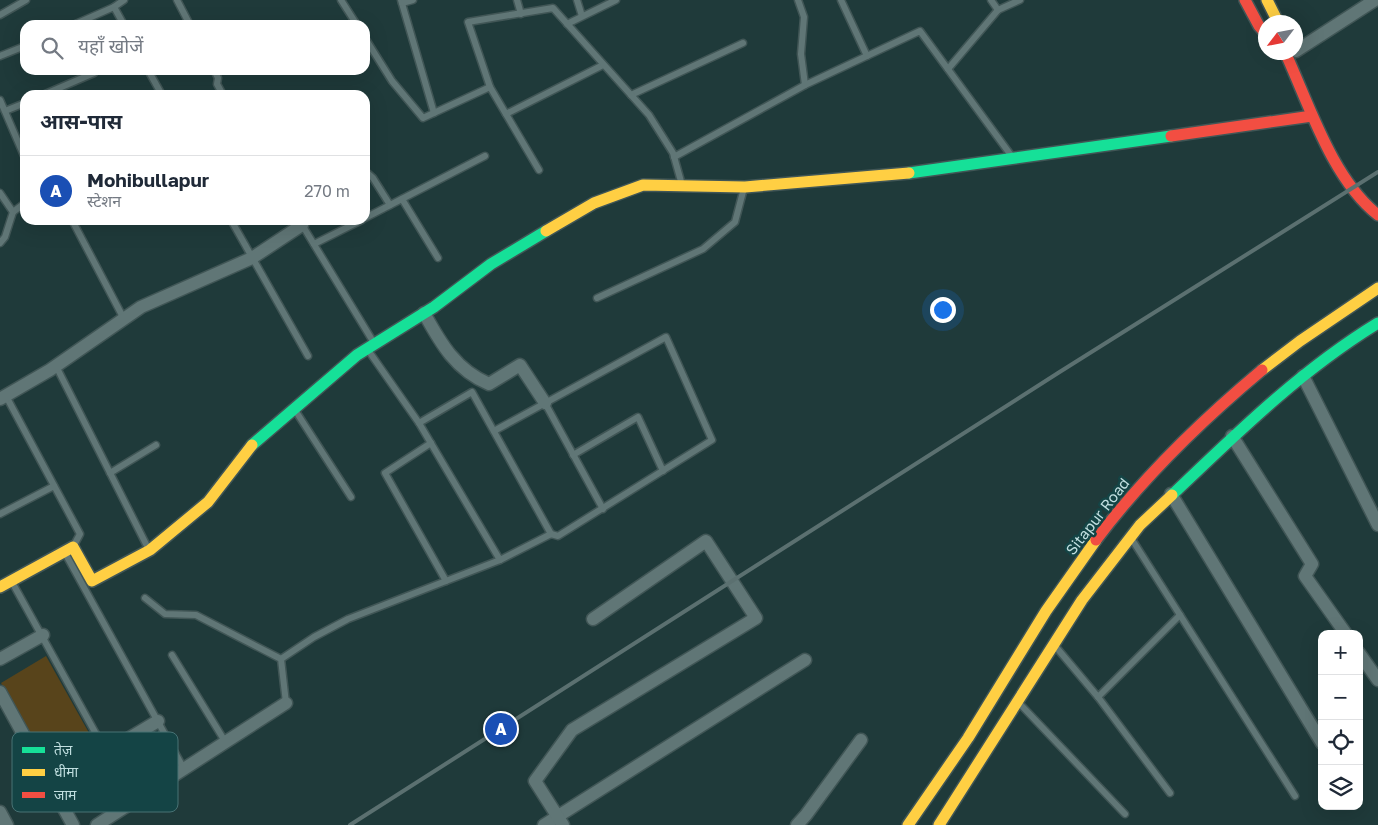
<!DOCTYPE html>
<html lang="hi">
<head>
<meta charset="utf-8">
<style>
	:root { --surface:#fff; --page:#f2f2f3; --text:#1f2937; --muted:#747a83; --line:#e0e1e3; --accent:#4e6169 }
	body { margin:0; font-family:"Golos Text","Noto Sans Devanagari",sans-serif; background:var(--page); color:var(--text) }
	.controls { position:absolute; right:15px; bottom:15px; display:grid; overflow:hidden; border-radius:10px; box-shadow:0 5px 20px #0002 }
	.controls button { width:45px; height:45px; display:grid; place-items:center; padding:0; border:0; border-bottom:1px solid var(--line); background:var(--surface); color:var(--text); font:25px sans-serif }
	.compass { position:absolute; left:1258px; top:15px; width:45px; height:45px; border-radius:50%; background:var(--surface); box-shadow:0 5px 20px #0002; rotate:238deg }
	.you { position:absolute; left:942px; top:309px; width:18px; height:18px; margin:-12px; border:4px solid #fff; border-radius:50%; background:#1a73e8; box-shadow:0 0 0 8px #1a73e833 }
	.badge { display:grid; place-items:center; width:32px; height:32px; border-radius:50%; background:var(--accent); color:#fff; font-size:16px; font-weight:700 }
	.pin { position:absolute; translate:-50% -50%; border:2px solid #fff; box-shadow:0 1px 5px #0006 }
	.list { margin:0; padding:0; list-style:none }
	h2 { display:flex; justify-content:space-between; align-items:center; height:65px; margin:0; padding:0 20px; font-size:21px }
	h2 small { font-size:16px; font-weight:400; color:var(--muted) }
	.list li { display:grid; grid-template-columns:32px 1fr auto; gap:15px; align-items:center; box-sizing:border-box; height:70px; padding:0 20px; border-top:1px solid var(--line) }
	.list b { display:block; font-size:19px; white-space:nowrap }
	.list p { margin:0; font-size:16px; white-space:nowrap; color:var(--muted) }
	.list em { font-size:16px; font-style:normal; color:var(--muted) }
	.icon { flex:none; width:28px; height:28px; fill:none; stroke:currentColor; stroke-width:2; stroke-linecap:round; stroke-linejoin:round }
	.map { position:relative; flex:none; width:1378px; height:825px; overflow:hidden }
	.search { position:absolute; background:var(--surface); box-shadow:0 5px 20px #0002; left:20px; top:20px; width:350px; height:55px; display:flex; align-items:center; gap:12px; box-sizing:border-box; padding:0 18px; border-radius:15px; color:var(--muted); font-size:19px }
	.panel { position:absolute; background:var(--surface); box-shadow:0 5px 20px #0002; left:20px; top:90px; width:350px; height:135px; border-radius:15px }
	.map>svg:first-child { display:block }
	.green { fill:#58441b }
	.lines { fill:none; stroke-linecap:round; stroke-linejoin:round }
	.lane-casing { stroke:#415656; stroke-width:9 }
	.street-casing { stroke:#415656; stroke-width:15 }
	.fast-casing { stroke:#415656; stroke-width:14 }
	.slow-casing { stroke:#415656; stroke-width:14 }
	.jam-casing { stroke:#415656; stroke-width:14 }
	.lane { stroke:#607676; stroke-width:6 }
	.street { stroke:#607676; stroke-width:12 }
	.fast { stroke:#16e098; stroke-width:11 }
	.slow { stroke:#ffcf43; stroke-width:11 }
	.jam { stroke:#f24e42; stroke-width:11 }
	.rail { stroke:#5b7070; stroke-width:4 }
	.labels { text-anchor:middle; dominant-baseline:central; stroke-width:5; stroke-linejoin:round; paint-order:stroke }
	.street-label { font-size:15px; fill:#c1dfe0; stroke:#144445 }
	.key { fill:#144445; stroke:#487274; stroke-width:1 }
	.key-label { font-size:14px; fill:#c1dfe0 }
</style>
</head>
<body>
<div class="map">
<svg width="1378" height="825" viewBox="0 0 1378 825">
	<rect width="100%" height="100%" fill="#1f3a3a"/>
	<path class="green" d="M46,656l52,93 -45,26 -52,-92z"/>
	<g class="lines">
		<g class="lane-casing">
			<g id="lane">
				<path d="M177,0l13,25"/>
				<path d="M341,0l16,25"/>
				<path d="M401,0l33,113"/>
				<path d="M517,0l4,14"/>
				<path d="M577,0l5,16"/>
				<path d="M798,0l6,17 -3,37 4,31"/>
				<path d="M841,0l26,56"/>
				<path d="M991,0l7,10"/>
				<path d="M402,3l11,-3"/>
				<path d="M114,7l10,18"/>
				<path d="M0,15l26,-15"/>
				<path d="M567,24l49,-24"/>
				<path d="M73,25l41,-18 10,-7"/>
				<path d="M365,38l27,43 31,37 67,-31"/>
				<path d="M0,56l25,-10"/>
				<path d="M948,69l50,-59 22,-10"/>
				<path d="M148,70l14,25"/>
				<path d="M214,70l4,8 -1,6 6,11"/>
				<path d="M43,95l51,-22"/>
				<path d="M631,95l112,-52"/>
				<path d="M0,100l25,58"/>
				<path d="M5,111l20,-8"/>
				<path d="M506,114l97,-49"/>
				<path d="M674,157l131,-72 115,-54 93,127"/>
				<path d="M539,170l-49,-83 -22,-65 85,-14 96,107 24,38 9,32"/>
				<path d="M365,171l8,7 17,27"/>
				<path d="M0,193l13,19 -8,25 -5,6"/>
				<path d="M402,199l36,59"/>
				<path d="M13,212l12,-9"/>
				<path d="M365,218l120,-62"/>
				<path d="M72,220l52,99"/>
				<path d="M231,220l77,136"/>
				<path d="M301,223l73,120"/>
				<path d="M314,244l48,-24"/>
				<path d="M597,298l106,-49 32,-27 9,-34"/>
				<path d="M368,350l51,73 81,137"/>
				<path d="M56,366l92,182"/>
				<path d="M6,396l74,138 -7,13"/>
				<path d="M545,403l58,106"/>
				<path d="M295,410l56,87"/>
				<path d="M419,423l53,-31 79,142"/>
				<path d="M431,443l-46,30 61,108"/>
				<path d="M573,455l65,-38 25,54"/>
				<path d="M110,473l46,-28"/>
				<path d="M0,514l54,-28"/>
				<path d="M1133,541l162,255"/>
				<path d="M65,553l119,216"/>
				<path d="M12,582l94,170"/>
				<path d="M145,598l20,16 31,1 85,44 5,44"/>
				<path d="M1056,647l42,50 82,-82"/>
				<path d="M172,655l54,88"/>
				<path d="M281,659l33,-22 34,-18 152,-59 51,-26 7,2 154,-96 -46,-103 -172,94"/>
				<path d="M1098,697l72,96"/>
				<path d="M1019,703l106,111"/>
			</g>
		</g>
		<g class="street-casing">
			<g id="street">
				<path d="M1296,51l79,-51"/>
				<path d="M424,313c17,31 32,57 65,71l31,-19 25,38"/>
				<path d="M1303,376l75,149"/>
				<path d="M0,399l50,-29 91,-63 111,-49 50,-33"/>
				<path d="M1232,436l80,128 -7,12 41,58"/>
				<path d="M1171,494l151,249"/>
				<path d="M1359,653l19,27"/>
				<path d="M0,659l43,-24"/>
				<path d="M0,692l73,133"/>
				<path d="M51,785l107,-64"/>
				<path d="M0,812l7,13"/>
				<path d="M97,825l189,-122"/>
				<path d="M544,825l261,-165"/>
				<path d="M563,825l-28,-44 37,-51 184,-112 -50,-77 -113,78"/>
				<path d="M797,825l9,-10 55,-75"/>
			</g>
		</g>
		<g class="fast-casing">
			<g id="fast">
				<path d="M909,173l262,-37"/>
				<path d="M252,445l105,-90 77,-48 57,-43 55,-33"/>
				<path d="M1172,495c65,-62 129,-125 206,-172"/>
			</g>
		</g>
		<g class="slow-casing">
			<g id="slow">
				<path d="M1267,0l11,22"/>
				<path d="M546,231l48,-28 49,-18 102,2 164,-14"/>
				<path d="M1262,370l38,-29 78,-53"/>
				<path d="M0,587l73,-40 19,34 58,-31 58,-48 44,-57"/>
				<path d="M908,825l60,-87 78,-127 50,-71"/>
				<path d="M939,825l143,-225 58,-75 32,-30"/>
			</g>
		</g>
		<g class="jam-casing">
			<g id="jam">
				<path d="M1245,0l14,26 7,8"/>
				<path d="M1285,52c24,52 47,127 93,163"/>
				<path d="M1171,136l141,-20"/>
				<path d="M1096,540c48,-64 105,-119 166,-170"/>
			</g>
		</g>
		<use href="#lane" class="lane"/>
		<use href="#street" class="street"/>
		<use href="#fast" class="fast"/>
		<use href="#slow" class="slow"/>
		<use href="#jam" class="jam"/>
		<path class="rail" d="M350,825l708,-452 320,-201"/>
	</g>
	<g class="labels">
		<g class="street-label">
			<text transform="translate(1097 516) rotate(-52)">Sitapur Road</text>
		</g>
	</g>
	<rect x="12" y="732" width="166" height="80" rx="8" class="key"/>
	<rect x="22" y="747" width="23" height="6" fill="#16e098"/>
	<rect x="22" y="769" width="23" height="7" fill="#ffcf43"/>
	<rect x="22" y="792" width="23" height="6" fill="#f24e42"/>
	<g class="key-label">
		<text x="54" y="755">तेज़</text>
		<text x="54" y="777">धीमा</text>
		<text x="54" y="800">जाम</text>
	</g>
</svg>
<div class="controls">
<button>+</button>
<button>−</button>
<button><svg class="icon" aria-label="locate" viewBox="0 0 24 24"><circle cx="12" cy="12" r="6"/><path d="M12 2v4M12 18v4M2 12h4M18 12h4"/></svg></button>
<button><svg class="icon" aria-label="layers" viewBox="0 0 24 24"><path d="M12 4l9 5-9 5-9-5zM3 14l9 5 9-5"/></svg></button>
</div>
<svg class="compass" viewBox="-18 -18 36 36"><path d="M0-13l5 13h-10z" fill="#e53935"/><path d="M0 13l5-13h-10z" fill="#747a83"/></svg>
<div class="you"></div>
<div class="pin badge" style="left:501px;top:729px;background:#1a4fb4">A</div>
<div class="search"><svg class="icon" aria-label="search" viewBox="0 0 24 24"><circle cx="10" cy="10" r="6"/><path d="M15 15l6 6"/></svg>यहाँ खोजें</div>
<section class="panel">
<h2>आस-पास<small></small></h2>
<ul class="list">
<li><span class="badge" style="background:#1a4fb4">A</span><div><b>Mohibullapur</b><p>स्टेशन</p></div><em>270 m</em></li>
</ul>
</section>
</div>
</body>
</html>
